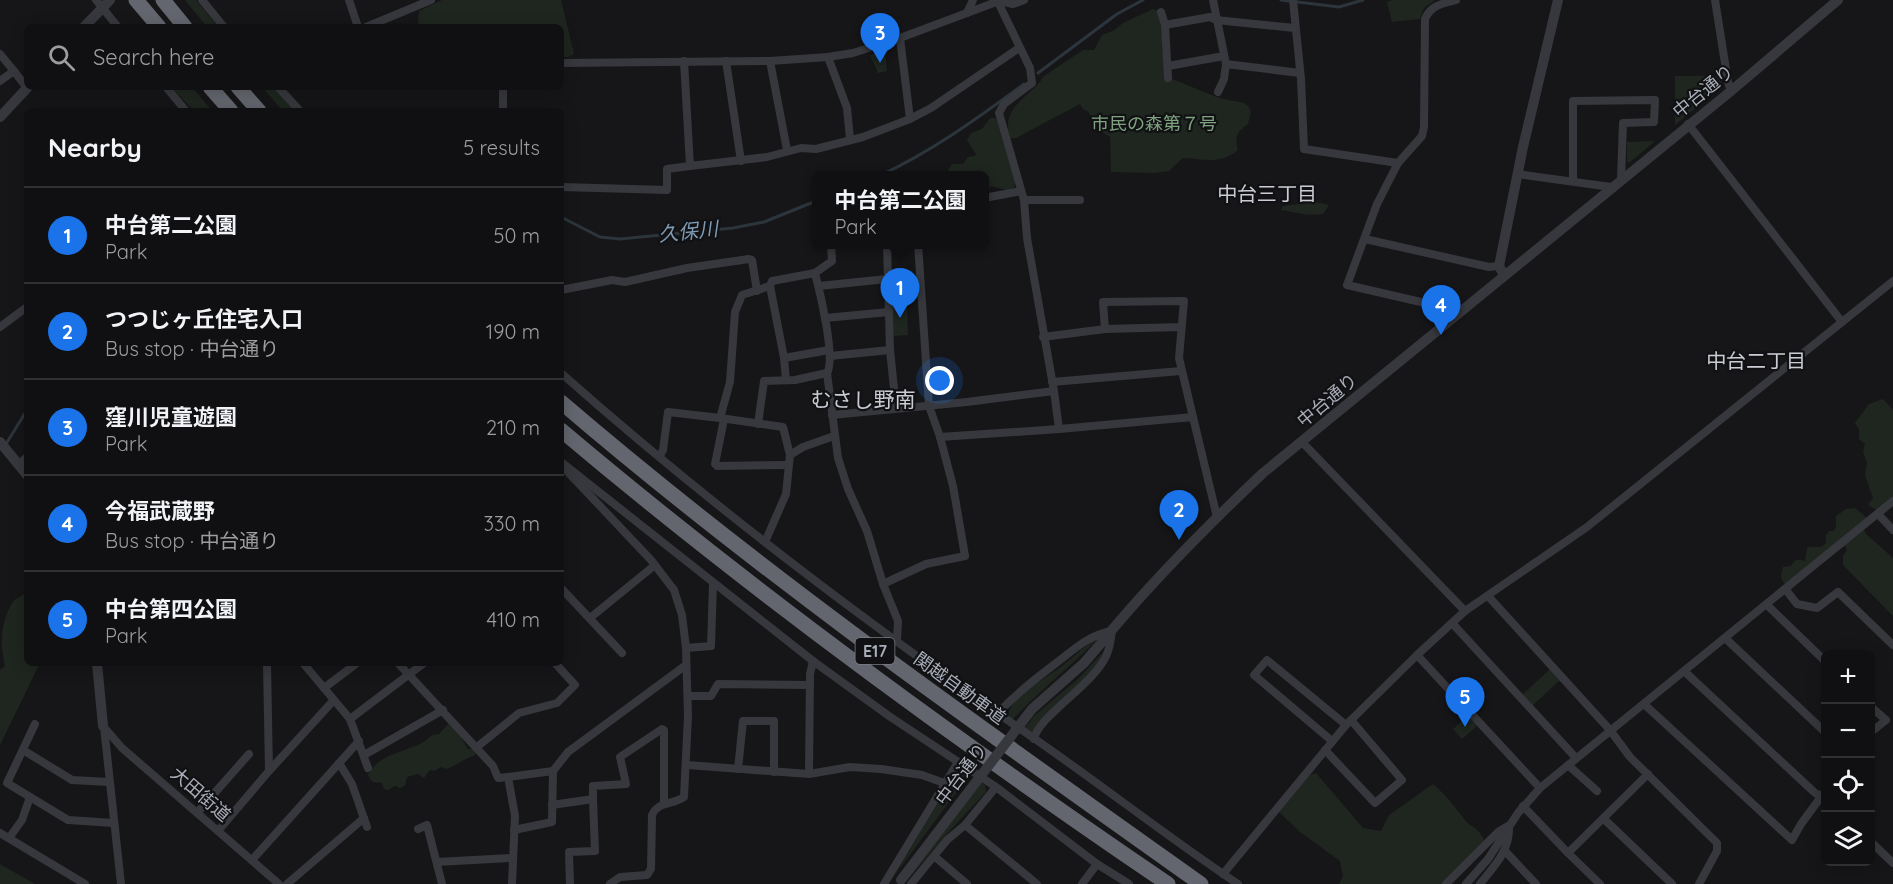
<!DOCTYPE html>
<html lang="en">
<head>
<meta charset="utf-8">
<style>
	:root { --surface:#101012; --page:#19191b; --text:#f1f3f6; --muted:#9c9d9f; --line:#303032; --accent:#1a73e8 }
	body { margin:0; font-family:Quicksand,"Noto Sans JP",sans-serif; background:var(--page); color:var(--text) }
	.controls { position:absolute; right:18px; bottom:18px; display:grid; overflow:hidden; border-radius:9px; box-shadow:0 3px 15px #0003 }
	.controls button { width:54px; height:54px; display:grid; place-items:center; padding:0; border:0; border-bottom:2px solid var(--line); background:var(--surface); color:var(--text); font:30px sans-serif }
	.you { position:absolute; left:940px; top:381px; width:21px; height:21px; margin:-15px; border:4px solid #fff; border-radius:50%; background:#1a73e8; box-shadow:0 0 0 9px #1a73e833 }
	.badge { display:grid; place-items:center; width:39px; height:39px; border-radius:50%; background:var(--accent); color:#fff; font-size:20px; font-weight:700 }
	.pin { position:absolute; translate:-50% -50px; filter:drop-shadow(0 2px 3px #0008) }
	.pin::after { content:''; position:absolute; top:32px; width:21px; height:18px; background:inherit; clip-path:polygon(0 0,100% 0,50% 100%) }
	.popup { position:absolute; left:812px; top:171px; width:177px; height:78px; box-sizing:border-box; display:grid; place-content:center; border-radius:9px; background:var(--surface); filter:drop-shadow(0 2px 4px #0005); font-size:20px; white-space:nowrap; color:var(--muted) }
	.popup b { font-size:22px; color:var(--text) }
	.popup::after { content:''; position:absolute; left:50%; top:100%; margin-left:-12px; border:12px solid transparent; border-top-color:var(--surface) }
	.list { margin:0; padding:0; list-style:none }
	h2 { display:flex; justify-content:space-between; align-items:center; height:78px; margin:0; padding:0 24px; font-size:26px }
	h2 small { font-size:20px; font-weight:400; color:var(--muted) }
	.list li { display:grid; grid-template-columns:39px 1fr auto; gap:18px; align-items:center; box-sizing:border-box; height:96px; padding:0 24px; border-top:2px solid var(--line) }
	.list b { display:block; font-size:22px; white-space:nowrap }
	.list p { margin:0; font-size:20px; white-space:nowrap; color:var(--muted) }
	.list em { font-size:20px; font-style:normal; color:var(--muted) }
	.icon { flex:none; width:33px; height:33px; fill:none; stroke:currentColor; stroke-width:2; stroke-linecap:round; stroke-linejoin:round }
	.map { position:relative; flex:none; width:1893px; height:884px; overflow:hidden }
	.search { position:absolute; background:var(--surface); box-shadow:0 3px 15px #0003; left:24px; top:24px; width:540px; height:66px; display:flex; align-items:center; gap:15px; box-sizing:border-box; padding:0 21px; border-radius:9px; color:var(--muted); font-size:22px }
	.panel { position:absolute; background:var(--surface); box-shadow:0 3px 15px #0003; left:24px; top:108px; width:540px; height:558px; border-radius:9px }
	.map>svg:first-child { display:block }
	.green { fill:#1e261f }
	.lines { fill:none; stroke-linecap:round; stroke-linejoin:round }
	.stream { stroke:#2c353c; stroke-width:3 }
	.minor { stroke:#37383d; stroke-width:8 }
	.tertiary { stroke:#37383d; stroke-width:10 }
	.motorway { stroke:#63666e; stroke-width:15 }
	.tertiary-bridge { stroke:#37383d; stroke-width:10 }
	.labels { text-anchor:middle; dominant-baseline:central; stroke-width:4.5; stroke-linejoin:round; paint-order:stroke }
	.shield { fill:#111113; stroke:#7b7e86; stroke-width:1.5 }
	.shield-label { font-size:16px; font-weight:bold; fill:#a8adb8 }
	.street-label { font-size:18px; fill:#a8adb8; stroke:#111113 }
	.park-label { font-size:18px; fill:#7fa381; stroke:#111113 }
	.neighbourhood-label { font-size:20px; fill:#c9ccd4; stroke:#111113 }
	.water-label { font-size:20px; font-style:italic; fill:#7f9bb3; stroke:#111113 }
	.quarter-label { font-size:21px; fill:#c9ccd4; stroke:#111113 }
</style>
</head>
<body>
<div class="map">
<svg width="1893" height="884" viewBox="0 0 1893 884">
	<rect width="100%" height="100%" fill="#161618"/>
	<g class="green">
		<path d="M185,0h11l22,27h-11z"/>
		<path d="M442,0h119l13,54 -6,3h-7v-30h-139l-4,-4 1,-12z"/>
		<path d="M1393,0h42l-11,8 -4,11 -28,3 -5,-20z"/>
		<path d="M1153,9l5,2 3,15 4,50 54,22 25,5 4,3 3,6 -3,12c-11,8 -14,12 -10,26 -18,15 -33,9 -55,8l-14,13 -14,2 -44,-1 -1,-35c-15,-10 -16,-7 -21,-25l-6,-3 -3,-5 -64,34h-6c-10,-33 20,-39 34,-62l39,-26h11l8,-15 11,-4 10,-8z"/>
		<path d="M885,51l2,20 -9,2 -8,-18z"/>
		<path d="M1675,76h46l1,10 -47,39z"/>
		<path d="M171,87h21l20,24h-18z"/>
		<path d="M262,87h12l21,24h-12z"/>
		<path d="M990,118h5l2,3 18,60 -1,7 -7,2 -16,-4 -7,8v-18l-35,-1 -1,-5 4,-6h11l5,-7 7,-1 1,-2 -9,-14 4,-7 11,-4z"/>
		<path d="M1655,141l-26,22 -2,-2v-19z"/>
		<path d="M1316,202l13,3 -6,9 -15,1 -27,-5 2,-4z"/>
		<path d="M907,303l1,32 -15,1 -1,-32z"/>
		<path d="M1883,399l10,11v90l-15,11 -10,-6 5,-7 -8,-23 2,-12 -4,-12 2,-7 -6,-5v-9l-4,-7 14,-19z"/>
		<path d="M1855,508l11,9 -3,11 3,6 27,24v58l-50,-51v-9l4,-6 -2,-4 -59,40c-6,-7 -6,-10 -3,-19l8,-1c4,-7 7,-7 14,-5l2,-13 3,-1h11l5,-4v-8l3,-4h5l2,-4v-11l10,-7z"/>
		<path d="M27,591v72h13l-40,82v-75l5,-4c-5,-24 -5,-40 7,-63 4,-6 11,-6 15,-12z"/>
		<path d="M1095,638h3c-27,29 -59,53 -86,82l-4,-3c1,-21 39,-39 54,-51 12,-9 22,-19 33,-28z"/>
		<path d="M1105,650l-10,19 -63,63 -8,-3 10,-13 45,-38z"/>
		<path d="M1550,669l10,11 -28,26 -10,-11z"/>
		<path d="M1468,716l9,10 -15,13 -9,-10z"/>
		<path d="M448,724l7,4 13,21h5l3,4 -2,3c-11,3 -18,10 -28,13l-5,-2 -7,4 -4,-1 -6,8 -6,-4 -11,3 -2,9 -5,2 -5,-2 -7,4 -4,-1 -2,-6c-8,-1 -10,1 -14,-8 9,-20 36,-23 54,-32 7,-4 8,-9 17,-9z"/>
		<path d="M963,770l7,4 -76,102 61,-101z"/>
		<path d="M1316,773l47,55 18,3 8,-16 44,-31c13,11 22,23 32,36 6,8 12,5 19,20l-11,14 -31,30h-103l4,-8 -3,-15 -40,-29 -21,-20 31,-37z"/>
		<path d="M980,782l5,3 1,7 -43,46 -39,46z"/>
		<path d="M0,864l35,20h-35z"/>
	</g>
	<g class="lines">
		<g class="stream">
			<path d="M1281,0l58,7 24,-7"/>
			<path d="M1038,73l79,-59 26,-14"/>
			<path d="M879,176c52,-24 99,-58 145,-92"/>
			<path d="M561,217l39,20 20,2 113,-11 31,-6 52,-21"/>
			<path d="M6,444l21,-34"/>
		</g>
		<g class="minor">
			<path d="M96,0l22,27"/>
			<path d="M202,0l22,27"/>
			<path d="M349,0l9,27"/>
			<path d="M997,0l33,68 2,15 -28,21 -5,9 25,87h56"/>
			<path d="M1213,0l13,64 74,9"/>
			<path d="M1293,0l8,79 3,70 94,14 24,-27 2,-9 1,-108c6,-14 17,-15 31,-19"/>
			<path d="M1715,0l13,82 3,9"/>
			<path d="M1161,12l4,13 45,-8 6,3 79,8"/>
			<path d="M967,13l6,-13"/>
			<path d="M1165,25l3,53"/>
			<path d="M366,27l65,-27"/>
			<path d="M900,38l10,81"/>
			<path d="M0,54l14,17"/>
			<path d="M828,57l19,51 3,31"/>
			<path d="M684,61l6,105 77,-9 34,-9 15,1 47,-12 47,-18 21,-11 88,-60"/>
			<path d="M726,61l15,100"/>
			<path d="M770,61l17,89"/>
			<path d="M561,63l209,-2 58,-4 25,-4 47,-15 99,-37 14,3 11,-4"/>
			<path d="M1168,66l56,-10"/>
			<path d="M0,81l14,-10 13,17"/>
			<path d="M166,87l20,24"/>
			<path d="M278,87l22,24"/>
			<path d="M1218,92l6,-13 2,-15"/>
			<path d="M503,111v-24"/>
			<path d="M1688,124l154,198"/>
			<path d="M1398,163l-21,41 -30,81 113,26"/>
			<path d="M1517,174l94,13"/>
			<path d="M1573,181v-80l82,-1 -1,22 -31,1 -2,56"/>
			<path d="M561,187l106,3v-21l23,-3"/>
			<path d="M984,198l37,-7"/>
			<path d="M1024,200l3,38 27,153"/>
			<path d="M1365,239l124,28 10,-1"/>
			<path d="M815,273l17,-12 -1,-17"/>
			<path d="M770,286l14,72 45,-8"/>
			<path d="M819,286l68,-7"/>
			<path d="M561,290l51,-10 13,2 62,-14 62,-9 3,1 5,31"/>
			<path d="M825,318l64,-6"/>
			<path d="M0,327l27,-20"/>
			<path d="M1181,327l-76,2 -2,-27 81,-1 -5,57 14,59"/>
			<path d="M1043,337l62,-8"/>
			<path d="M890,350l6,58"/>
			<path d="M830,356l60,-6 -3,-106"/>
			<path d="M784,358l2,22"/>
			<path d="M561,373c149,132 309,253 474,366 68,47 134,99 203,145"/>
			<path d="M1052,382l129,-11"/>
			<path d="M832,415l135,-13 87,-11 5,38"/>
			<path d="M724,419l-9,45 2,2 70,-1"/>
			<path d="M758,424l6,-43 31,-1 32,-7"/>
			<path d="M940,437l119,-8 134,-12 24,100"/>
			<path d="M1302,442l163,169"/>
			<path d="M790,455l13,-8 31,-11"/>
			<path d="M660,456l3,-6 5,-38 52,6"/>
			<path d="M561,462l252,199 76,55 107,71 101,77 32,20"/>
			<path d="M19,464l8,-7"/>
			<path d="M565,469l86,91 23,30 8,25 4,33 2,68 -4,81c-11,8 -26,4 -32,18l-1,54 -4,6 -27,2 -10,7"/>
			<path d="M1878,514l15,16"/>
			<path d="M765,542l21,-48 4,-39 -7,-28 -63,-9 10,-36 5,-70 7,-17 28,-9 2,-5 43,-8c5,19 21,86 12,100l11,85 10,31 19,42 16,53 15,37 -1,20"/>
			<path d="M883,584l43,-20 39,-8 -12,-70 -13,-49 -11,-31 -11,-162"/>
			<path d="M561,588l61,65"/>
			<path d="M1786,590l11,14 20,4 21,-16 55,53"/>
			<path d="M1488,596l122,134 20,27 87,86v8l-18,33"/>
			<path d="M1767,605l59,57"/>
			<path d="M590,618l65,-53"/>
			<path d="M1452,623l124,135"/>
			<path d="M1725,638l101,95"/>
			<path d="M686,648l25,-2 2,-62"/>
			<path d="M1417,655l123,133"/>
			<path d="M303,663l47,56 18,49"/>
			<path d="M398,663l95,103 5,12 10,-1"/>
			<path d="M1684,671l130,121 7,5 5,-8"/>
			<path d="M324,688l33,-25"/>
			<path d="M688,696h23l7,-12 92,1"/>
			<path d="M1644,704l148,136 9,-16 20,-27 5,2"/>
			<path d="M1870,706l16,14 -16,13"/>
			<path d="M997,714c17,-18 34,-32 54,-47 21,-15 34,-31 61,-36 -1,8 -2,16 -5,23 -12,30 -69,62 -73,85"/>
			<path d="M350,719l74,-56"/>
			<path d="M35,724l-28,59 61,37 45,3"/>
			<path d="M103,726l19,22 157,136"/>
			<path d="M104,727l17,157"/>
			<path d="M1332,741l-78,-66 13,-15 79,65"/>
			<path d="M477,747l42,-34 38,-10 18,-18 -20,-22"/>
			<path d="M23,750l49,30 36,2"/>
			<path d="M1325,750l50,53 27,-23 -51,-60"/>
			<path d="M364,755l79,-45"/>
			<path d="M339,763l13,21 15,43"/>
			<path d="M687,765l122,9 41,-7 31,2 41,6 22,8"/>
			<path d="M1568,765l29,26"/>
			<path d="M738,769l5,-48h31v51"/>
			<path d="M269,771l64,-70"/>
			<path d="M809,774l1,-100 3,-13"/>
			<path d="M593,799v-13l33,-2 -6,-27 42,-28 2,1v74"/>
			<path d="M552,805l41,-6 2,52 -26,1 1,32"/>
			<path d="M1523,806l45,47 32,31"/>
			<path d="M197,813l52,-59"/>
			<path d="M1604,819l68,65"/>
			<path d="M965,825l72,59"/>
			<path d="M418,829l9,-4 15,59"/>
			<path d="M514,830l38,-8 1,-51"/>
			<path d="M218,831l51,-60 -2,-108"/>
			<path d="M0,833l85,51"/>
			<path d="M9,838l13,-18 8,-23"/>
			<path d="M1870,841l23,22"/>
			<path d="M1505,851l31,33"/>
			<path d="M1568,853l80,-79"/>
			<path d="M934,856l33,28"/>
			<path d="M252,860l107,-119"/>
			<path d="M437,862l75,-4"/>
			<path d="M1223,874l123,-149 71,-70 48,-44 122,-84 306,-246"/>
			<path d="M287,884l77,-66"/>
			<path d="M512,884l3,-68 -7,-39 45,-6 15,-19 118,-87"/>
			<path d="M884,884l74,-122"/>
			<path d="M911,884l36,-44 18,-15 31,-38"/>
			<path d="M1082,884l15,-20"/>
			<path d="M1446,884l52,-52 10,-6"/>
			<path d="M1466,884l22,-25 30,-46 22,-25 353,-287"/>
			<path d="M1480,884c15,-19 30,-33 29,-58"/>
		</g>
		<g class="tertiary">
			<path d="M84,27l26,-27"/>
			<path d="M0,117l28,-30"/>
			<path d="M1504,275l-5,-9 24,-119 35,-147"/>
			<path d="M0,442l27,33"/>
			<path d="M1102,642c49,-60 105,-116 161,-169l468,-382 107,-91"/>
			<path d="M97,663l6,63"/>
		</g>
		<g class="motorway">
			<path d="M136,0l23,27"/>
			<path d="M163,0l22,27"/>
			<path d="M210,87l21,24"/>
			<path d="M238,87l21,24"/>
			<path d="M561,402c203,174 422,327 640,482"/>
			<path d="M561,430c193,163 398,312 607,454"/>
		</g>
		<path class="tertiary-bridge" d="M901,880l131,-171 52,-46 18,-21"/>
	</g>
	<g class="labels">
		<rect class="shield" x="855.5" y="638" width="39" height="26" rx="4.5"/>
		<g class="shield-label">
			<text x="875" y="651">E17</text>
		</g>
		<g class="street-label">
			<text transform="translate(1703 91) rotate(-39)">中台通り</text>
			<text transform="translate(1327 400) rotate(-40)">中台通り</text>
			<text transform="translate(960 688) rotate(36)">関越自動車道</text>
			<text transform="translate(961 774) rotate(-53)">中台通り</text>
			<text transform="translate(201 794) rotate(41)">大田街道</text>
		</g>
		<g class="park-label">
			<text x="1154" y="123">市民の森第７号</text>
		</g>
		<g class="neighbourhood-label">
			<text x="1267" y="193">中台三丁目</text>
			<text x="1756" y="360">中台二丁目</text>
		</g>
		<g class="water-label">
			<text transform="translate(688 231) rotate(-6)">久保川</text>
		</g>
		<g class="quarter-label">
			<text x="863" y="399">むさし野南</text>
		</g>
	</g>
</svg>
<div class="controls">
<button>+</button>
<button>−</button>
<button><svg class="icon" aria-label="locate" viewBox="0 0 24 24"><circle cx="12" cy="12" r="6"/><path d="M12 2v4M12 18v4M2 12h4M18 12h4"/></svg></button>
<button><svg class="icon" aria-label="layers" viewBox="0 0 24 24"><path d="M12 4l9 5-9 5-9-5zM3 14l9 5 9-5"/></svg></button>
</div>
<div class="you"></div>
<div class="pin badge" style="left:900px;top:318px">1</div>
<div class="popup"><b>中台第二公園</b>Park</div>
<div class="pin badge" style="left:1179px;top:540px">2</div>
<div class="pin badge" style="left:880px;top:63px">3</div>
<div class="pin badge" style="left:1441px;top:335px">4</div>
<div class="pin badge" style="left:1465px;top:727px">5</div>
<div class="search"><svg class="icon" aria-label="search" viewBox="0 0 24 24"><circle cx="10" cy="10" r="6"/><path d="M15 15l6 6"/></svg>Search here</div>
<section class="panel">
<h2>Nearby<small>5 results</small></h2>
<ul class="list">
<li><span class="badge">1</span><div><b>中台第二公園</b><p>Park</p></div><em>50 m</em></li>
<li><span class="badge">2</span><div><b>つつじヶ丘住宅入口</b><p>Bus stop · 中台通り</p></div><em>190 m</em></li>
<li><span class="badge">3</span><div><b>窪川児童遊園</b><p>Park</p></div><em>210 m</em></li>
<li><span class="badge">4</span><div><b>今福武蔵野</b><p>Bus stop · 中台通り</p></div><em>330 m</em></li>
<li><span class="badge">5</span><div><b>中台第四公園</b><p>Park</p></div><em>410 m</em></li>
</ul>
</section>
</div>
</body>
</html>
